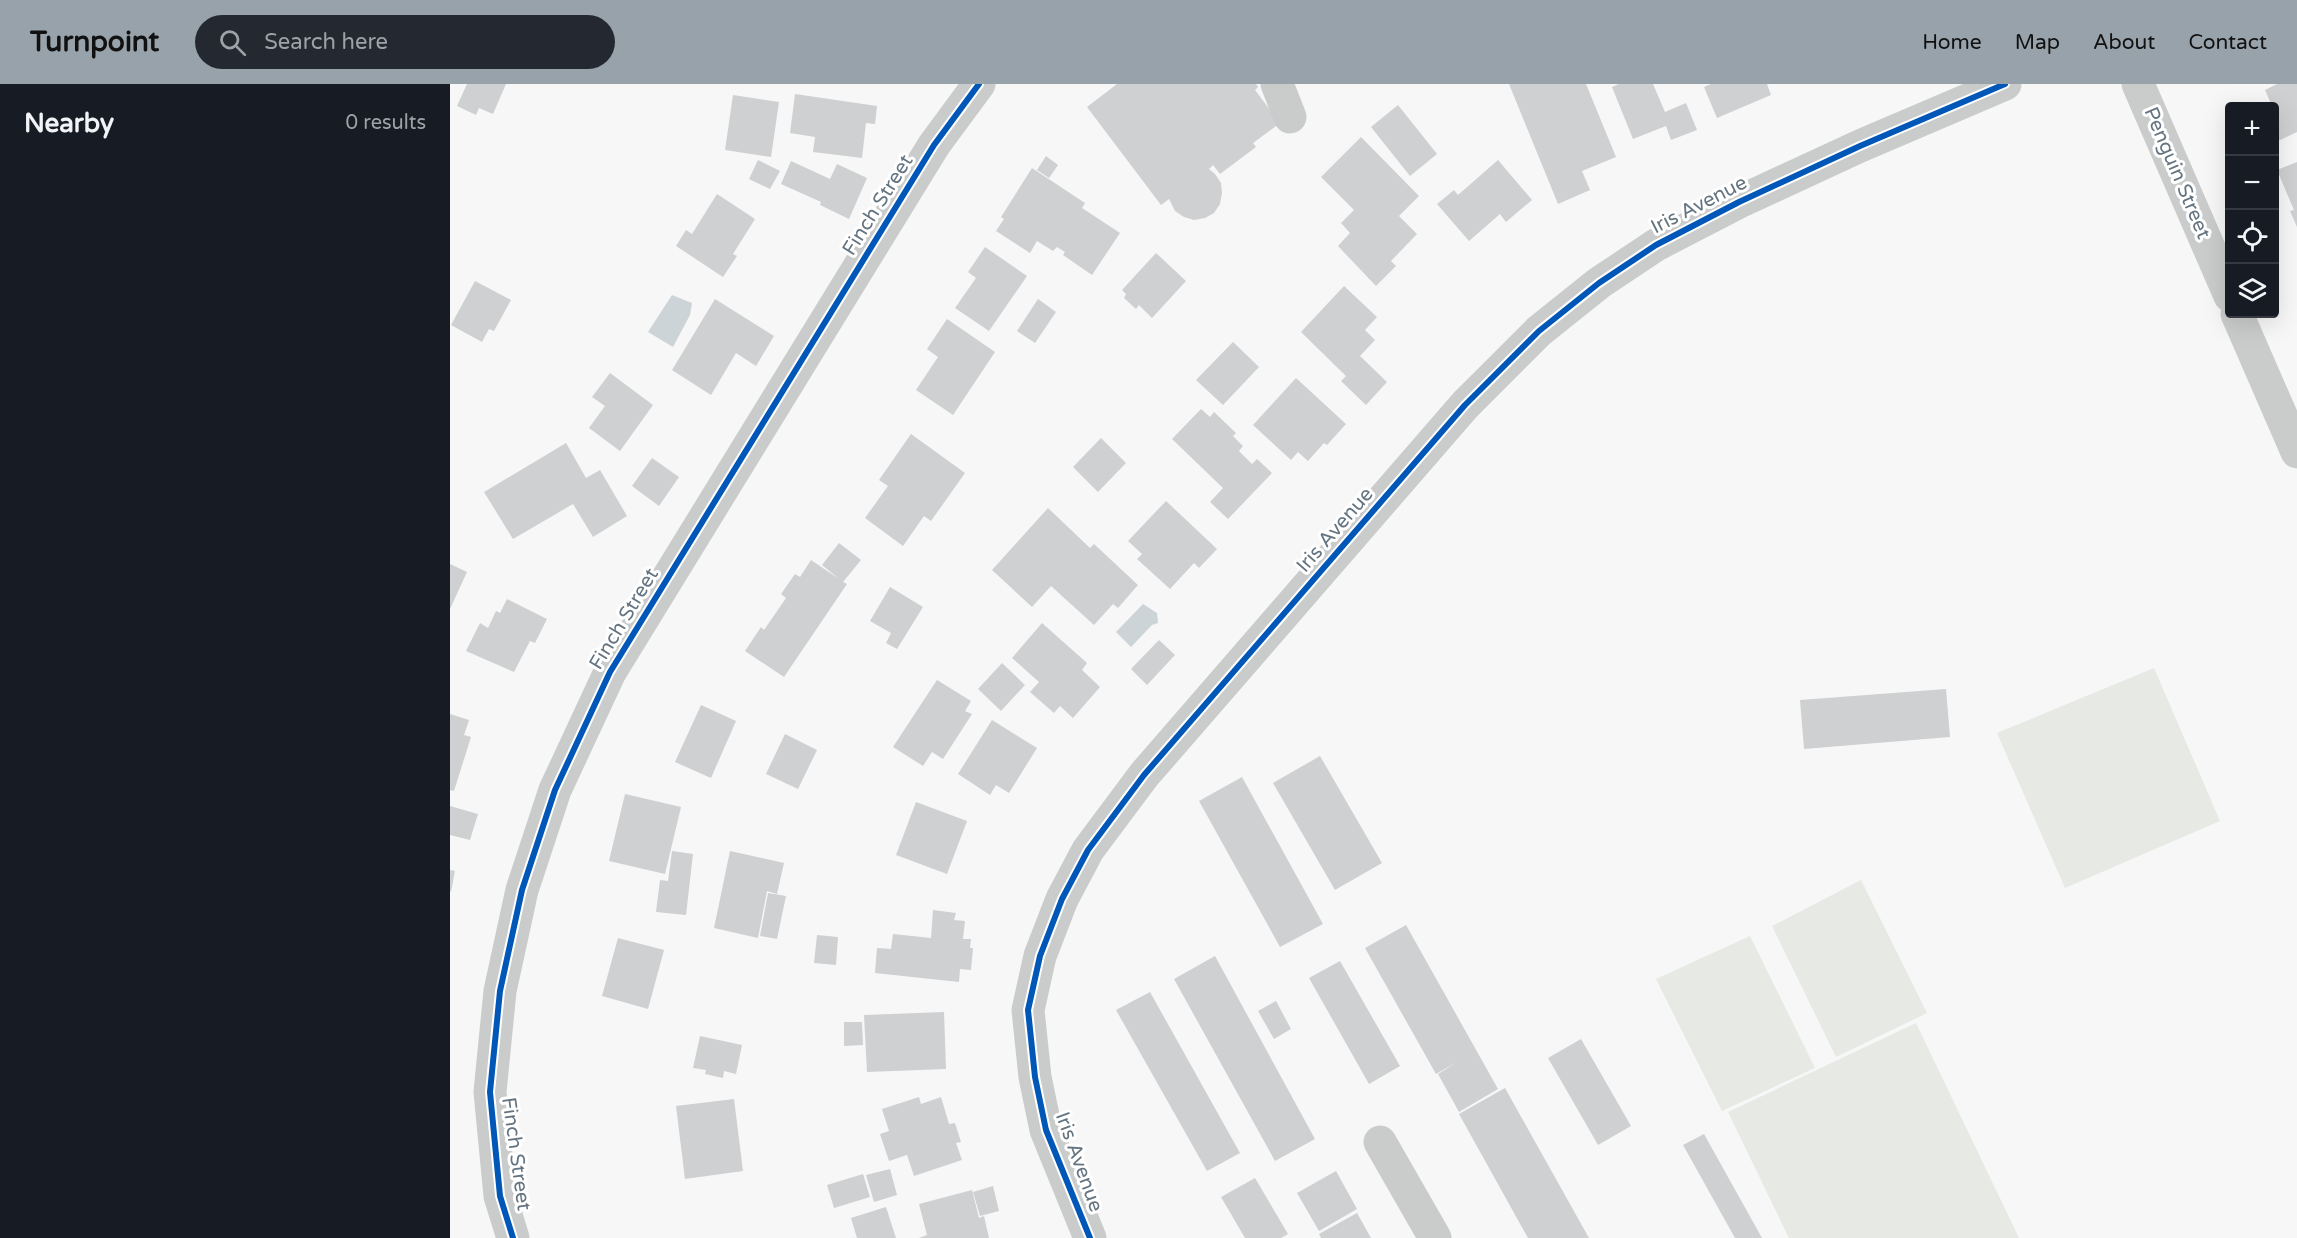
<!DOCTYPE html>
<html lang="en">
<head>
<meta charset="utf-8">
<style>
	:root { --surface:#171b24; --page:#242831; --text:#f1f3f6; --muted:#9ea1a6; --line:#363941; --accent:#97a2aa }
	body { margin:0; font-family:"Varela Round",sans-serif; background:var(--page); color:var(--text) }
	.controls { position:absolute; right:18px; top:18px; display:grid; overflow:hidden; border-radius:6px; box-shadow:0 6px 24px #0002 }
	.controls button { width:54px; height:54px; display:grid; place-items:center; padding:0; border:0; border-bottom:2px solid var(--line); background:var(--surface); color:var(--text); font:30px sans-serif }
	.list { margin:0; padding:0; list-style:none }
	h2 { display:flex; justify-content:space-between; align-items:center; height:78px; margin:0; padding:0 24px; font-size:26px }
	h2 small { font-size:20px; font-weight:400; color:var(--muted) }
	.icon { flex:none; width:33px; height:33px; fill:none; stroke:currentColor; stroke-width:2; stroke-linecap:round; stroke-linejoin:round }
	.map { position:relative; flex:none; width:1847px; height:1154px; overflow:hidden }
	header { display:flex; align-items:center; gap:36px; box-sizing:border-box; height:84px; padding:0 30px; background:var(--accent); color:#111 }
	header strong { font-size:28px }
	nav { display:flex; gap:33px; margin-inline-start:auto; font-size:21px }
	.search { width:420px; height:54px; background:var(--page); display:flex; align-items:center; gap:15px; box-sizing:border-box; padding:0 21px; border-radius:33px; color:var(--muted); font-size:22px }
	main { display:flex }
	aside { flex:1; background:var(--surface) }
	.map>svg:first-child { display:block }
	.green { fill:#e6e9e4 }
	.water { fill:#cdd4d8 }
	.building { fill:#ced0d1 }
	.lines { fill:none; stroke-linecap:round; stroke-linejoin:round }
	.minor { stroke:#cacccc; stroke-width:33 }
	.cycleway-casing { stroke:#fff; stroke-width:10 }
	.cycleway { stroke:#0057b8; stroke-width:6 }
	.labels { text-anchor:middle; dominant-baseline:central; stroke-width:6; stroke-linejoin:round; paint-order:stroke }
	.street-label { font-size:20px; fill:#647480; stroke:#fff }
</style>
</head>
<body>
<header>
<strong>Turnpoint</strong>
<div class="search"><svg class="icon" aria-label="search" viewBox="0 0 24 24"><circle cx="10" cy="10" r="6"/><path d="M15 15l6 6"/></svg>Search here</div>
<nav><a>Home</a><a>Map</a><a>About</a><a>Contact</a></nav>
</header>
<main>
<aside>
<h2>Nearby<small>0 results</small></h2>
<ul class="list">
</ul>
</aside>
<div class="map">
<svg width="1847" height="1154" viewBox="0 0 1847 1154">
	<rect width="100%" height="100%" fill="#f7f7f7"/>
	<g class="green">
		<path d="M1704,584l66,153 -155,67 -68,-155z"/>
		<path d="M1411,796l66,133 -91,44 -64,-131z"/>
		<path d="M1300,852l65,132 -93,43 -66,-132z"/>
		<path d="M1466,939l103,215h-230l-61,-126z"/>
	</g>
	<g class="water">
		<path d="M222,211l20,8 -2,12 -17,32 -25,-15z"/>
		<path d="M693,520l14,9 1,10 -6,2 -21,22 -15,-15z"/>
	</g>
	<g class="building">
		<path d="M17,0h39l-13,30 -14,-6 -3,7 -19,-9z"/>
		<path d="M667,0h139l2,3 -3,3 25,33 -27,20 3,4 -36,27 -7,-9 -4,4 6,5 6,9 1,10 -2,11 -6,9 -9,5 -11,2 -10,-3 -9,-6 -6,-12 -8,6 -74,-98z"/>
		<path d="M1059,0h77l30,73 -34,14 8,19 -32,14z"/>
		<path d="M1169,0h34l12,28 21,-9 11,27 -26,10 -5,-14 -33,13 -21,-52z"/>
		<path d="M1261,0h56l4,11 -54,23 -13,-31z"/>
		<path d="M1827,0h20v48l-21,10 -2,-36h-2l-7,-16z"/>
		<path d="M345,10l82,12 -2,18 -9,-1 -4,35 -49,-6 2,-15 -25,-4z"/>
		<path d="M283,11l46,7 -8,55 -46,-7z"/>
		<path d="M948,21l39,49 -27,22 -39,-49z"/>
		<path d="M911,53l58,59 -20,20 18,18 -26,27 5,5 -20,20 -38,-40 12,-13 -9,-10 13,-13 -33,-33z"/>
		<path d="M596,72l12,9 -9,13 -12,-8z"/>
		<path d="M308,76l22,11 -10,18 -21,-10z"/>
		<path d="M1048,76l34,40 -26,22 -6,-8 -31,27 -32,-37 17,-14 4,5z"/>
		<path d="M341,77l39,18 7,-15 30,14 -18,41 -29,-14 1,-3 -40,-18z"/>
		<path d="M1847,78v65l-7,-16 4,-1 -17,-40z"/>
		<path d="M582,84l53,35 -3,5 38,25 -28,42 -29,-20 2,-3 -8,-5 -4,4 -16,-10 -7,12 -34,-22 8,-12 -3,-2z"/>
		<path d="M267,110l38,25 -22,35 4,2 -14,21 -47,-31 10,-16 6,4z"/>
		<path d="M535,163l42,29 -38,55 -34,-23 21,-30 -8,-6z"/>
		<path d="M706,169l30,28 -34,37 -13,-13 -3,4 -12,-11 2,-4 -4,-4z"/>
		<path d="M25,197l36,19 -17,31 -5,-2 -7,13 -31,-17z"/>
		<path d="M894,202l33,31 -12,13 10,10 -15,16 27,26 -21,23 -25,-24 5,-5 -45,-44z"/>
		<path d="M265,215l59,37 -18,30 -20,-13 -25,42 -39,-25z"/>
		<path d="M588,215l18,13 -21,31 -18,-12z"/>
		<path d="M497,235l48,33 -42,63 -37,-25 22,-33 -11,-8z"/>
		<path d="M783,258l26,25 -36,38 -27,-25z"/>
		<path d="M160,289l43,32 -33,46 -31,-23 16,-22 -13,-9z"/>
		<path d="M846,294l50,46 -19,21 -3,-2 -16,18 -10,-9 -7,8 -38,-35z"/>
		<path d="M751,325l9,8 4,-5 22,21 -3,3 10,10 -4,5 13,13 5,-5 15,14 -44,46 -18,-17 13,-14 -51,-49z"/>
		<path d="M461,350l54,39 -34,48 -7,-5 -21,30 -38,-28 23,-32 -9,-6z"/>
		<path d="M651,354l25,25 -28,29 -25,-25z"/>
		<path d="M116,359l20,35 14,-8 27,46 -34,21 -20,-33 -60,35 -29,-47z"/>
		<path d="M202,374l27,19 -20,29 -27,-20z"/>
		<path d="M716,417l51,48 -18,19 -5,-5 -24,26 -33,-30 5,-5 -14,-13z"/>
		<path d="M598,424l42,40 4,-4 44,41 -20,23 -5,-4 -19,21 -43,-39 -19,21 -40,-37z"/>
		<path d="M389,459l22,17 -18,22 4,2 -63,93 -39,-26 16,-24 3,3 22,-32 -5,-4 14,-20 5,3 11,-17 28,19 -17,-14z"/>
		<path d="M0,480l17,8 -17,37z"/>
		<path d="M440,503l33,20 -26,42 -11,-6 5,-10 -21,-12z"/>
		<path d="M57,515l40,20 -12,24 -5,-2 -16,31 -48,-21 14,-28 8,5 8,-17 4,2z"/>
		<path d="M592,539l45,40 -5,7 18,17 -27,31 -13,-12 -6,7 -24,-21 9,-10 -27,-24z"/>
		<path d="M709,556l16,15 -28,30 -16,-16z"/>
		<path d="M552,579l23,22 -24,26 -23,-22z"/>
		<path d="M487,596l34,21 -6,10 7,3 -29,45 -11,-7 -9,14 -30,-19z"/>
		<path d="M1496,605l4,48 -146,12 -4,-49z"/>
		<path d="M251,621l35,16 -25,57 -36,-16z"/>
		<path d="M0,630l19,6 -5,15 7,2 -17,54 -4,-1z"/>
		<path d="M542,636l45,28 -28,45 -13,-8 -6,10 -32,-21z"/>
		<path d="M335,650l32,16 -19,39 -32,-15z"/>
		<path d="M870,672l62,107 -47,27 -62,-107z"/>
		<path d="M792,693l81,147 -43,23 -81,-146z"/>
		<path d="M175,710l56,13 -16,67 -56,-13z"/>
		<path d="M466,718l51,19 -20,53 -51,-19z"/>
		<path d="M0,722l28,8 -8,26 -20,-5z"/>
		<path d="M222,767l21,3 -7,61 -30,-3 4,-32 8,1z"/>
		<path d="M280,767l54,12 -7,31 -10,-3 -9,47 -44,-10z"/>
		<path d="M0,786l5,1 -4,21 -1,-1z"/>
		<path d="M318,809l18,3 -9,43 -17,-3z"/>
		<path d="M483,826l23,3 -2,7 11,1 -2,18h8l-1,9h3l-2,22 -11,-1 -1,13 -84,-9 2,-25 14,1 2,-15 38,4z"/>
		<path d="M956,841l92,164 -39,23 -21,-38 19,-12 -21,12 -71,-126z"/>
		<path d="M367,851l21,2 -2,28 -22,-2z"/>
		<path d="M168,854l46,12 -16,59 -46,-13z"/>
		<path d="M765,872l100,183 -40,22 -101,-182z"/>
		<path d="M890,877l60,105 -31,18 -60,-106z"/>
		<path d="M700,908l90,161 -33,18 -91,-161z"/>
		<path d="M826,917l15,28 -17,10 -16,-28z"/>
		<path d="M494,928l2,57 -79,3 -3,-57z"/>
		<path d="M394,938h18l1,23 -19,1z"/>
		<path d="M250,952l42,9 -6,29 -12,-3 -1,7 -18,-4 1,-4 -13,-2z"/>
		<path d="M1131,955l50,87 -33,19 -50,-87z"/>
		<path d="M1055,1004l84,150h-61l-69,-124z"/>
		<path d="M469,1013l2,7 20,-7 8,27 6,-1 6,19 -5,1 6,17 -48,16 -7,-21 -18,6 -9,-27 9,-3 -7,-22z"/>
		<path d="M284,1015l9,72 -58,8 -9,-73z"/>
		<path d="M1254,1050l58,104h-27l-52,-93z"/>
		<path d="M440,1085l7,26 -23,7 -8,-27z"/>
		<path d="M886,1087l21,38 -38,22 -22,-38z"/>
		<path d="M413,1090l7,23 -36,11 -7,-23z"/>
		<path d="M805,1094l33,56 -7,4h-36l-24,-41z"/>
		<path d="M543,1102l6,25 -19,5 -7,-24z"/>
		<path d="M522,1106l7,28 5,-2 5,22h-70l8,-3 -8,-31z"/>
		<path d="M436,1123l10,31h-39l-6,-20z"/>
		<path d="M907,1129l14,25h-50l-2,-4z"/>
	</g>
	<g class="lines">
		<g class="minor">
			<path d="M827,0l13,33"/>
			<path d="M1688,0l92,212"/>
			<path d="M1787,230l60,138"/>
			<path d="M930,1058l55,96"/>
			<path d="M63,1154l-13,-42 -10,-104 10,-101 22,-101 33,-100 55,-118 324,-527 45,-61"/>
			<path d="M640,1154l-44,-108 -11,-53 -7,-67 12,-54 22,-57 26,-49 56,-75 321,-370 74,-74 60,-48 57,-38 83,-43 121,-56 145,-62"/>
		</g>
		<g class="cycleway-casing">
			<g id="cycleway">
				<path d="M63,1154l-13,-42 -10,-104 10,-101 22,-101 33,-100 55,-118 324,-527 45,-61"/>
				<path d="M640,1154l-44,-108 -11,-53 -7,-67 12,-54 22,-57 26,-49 56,-75 321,-370 74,-74 60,-48 57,-38 83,-43 121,-56 145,-62"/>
			</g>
		</g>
		<use href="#cycleway" class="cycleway"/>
	</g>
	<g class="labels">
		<g class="street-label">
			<text transform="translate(1727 89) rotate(67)">Penguin Street</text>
			<text transform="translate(428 121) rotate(-58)">Finch Street</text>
			<text transform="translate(1249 121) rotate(-27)">Iris Avenue</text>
			<text transform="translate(885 446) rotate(-49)">Iris Avenue</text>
			<text transform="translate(174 535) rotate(-59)">Finch Street</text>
			<text transform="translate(66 1070) rotate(82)">Finch Street</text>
			<text transform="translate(629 1078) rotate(70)">Iris Avenue</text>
		</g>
	</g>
</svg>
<div class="controls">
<button>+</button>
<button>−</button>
<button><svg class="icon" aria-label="locate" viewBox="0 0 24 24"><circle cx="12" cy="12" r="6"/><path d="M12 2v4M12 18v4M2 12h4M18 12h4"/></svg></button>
<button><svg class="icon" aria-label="layers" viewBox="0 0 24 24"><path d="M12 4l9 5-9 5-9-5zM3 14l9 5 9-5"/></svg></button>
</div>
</div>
</main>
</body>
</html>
